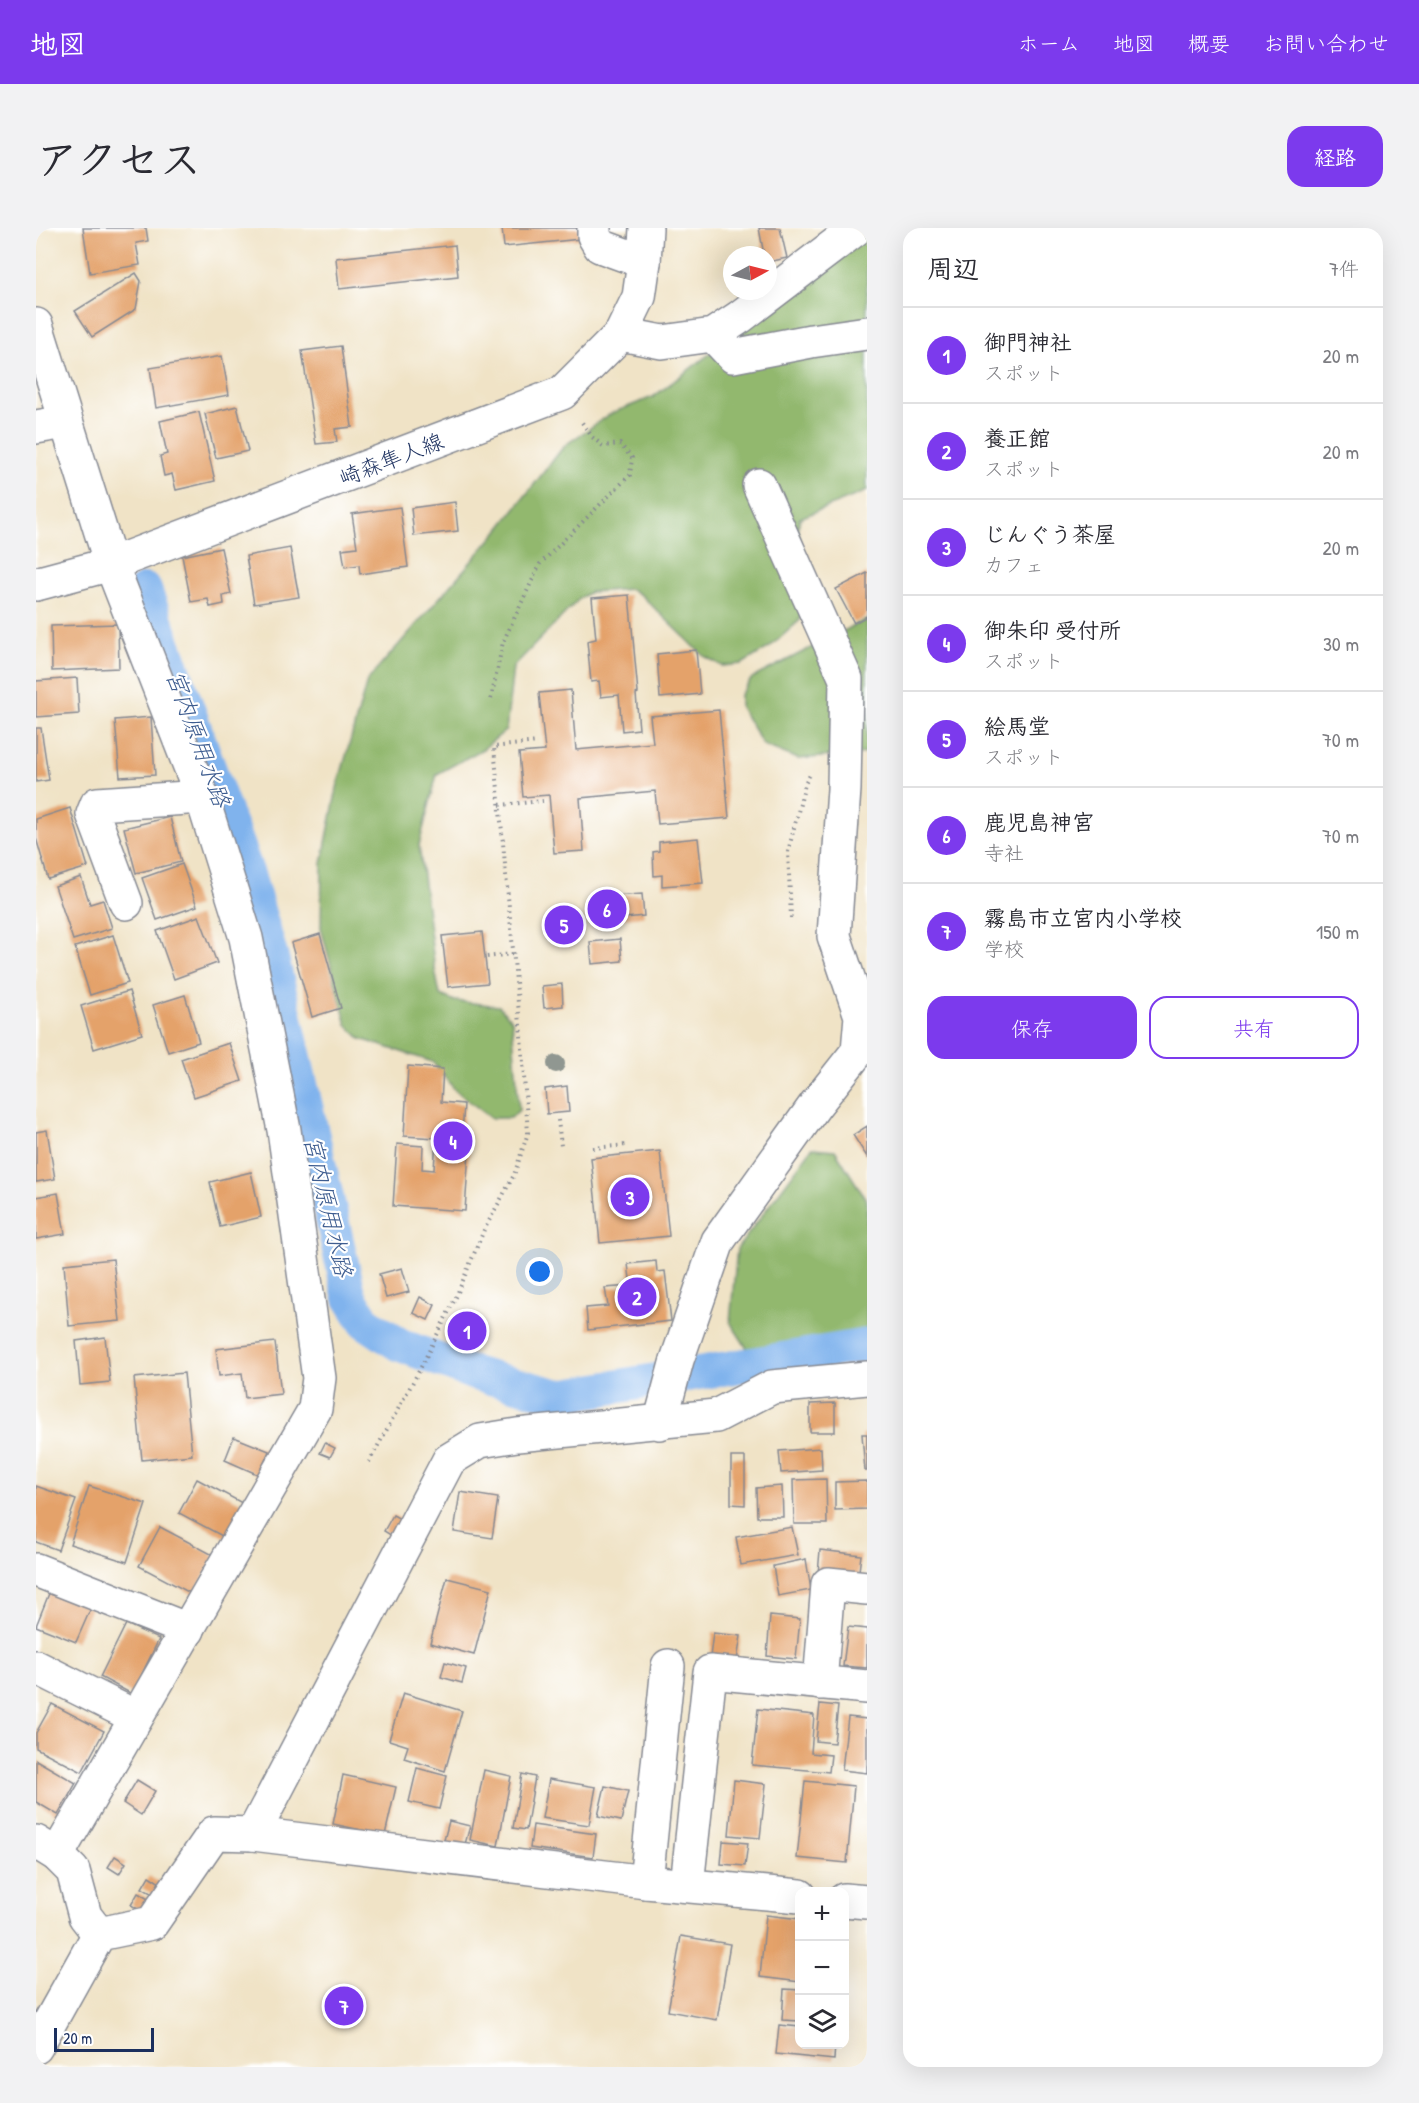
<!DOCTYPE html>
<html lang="ja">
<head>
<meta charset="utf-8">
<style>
	:root { --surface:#fff; --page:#f2f2f3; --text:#2b2b33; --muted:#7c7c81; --line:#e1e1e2; --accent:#7c3aed }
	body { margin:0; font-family:"Patrick Hand","Klee One",sans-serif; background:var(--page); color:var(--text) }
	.controls { position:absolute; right:18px; bottom:18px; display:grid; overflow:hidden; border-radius:12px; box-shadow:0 6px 24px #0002 }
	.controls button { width:54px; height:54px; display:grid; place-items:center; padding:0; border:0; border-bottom:2px solid var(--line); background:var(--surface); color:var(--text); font:30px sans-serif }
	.compass { position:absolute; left:687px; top:18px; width:54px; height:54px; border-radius:50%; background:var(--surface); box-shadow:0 6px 24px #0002; rotate:83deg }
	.scale { position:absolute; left:18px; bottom:15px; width:100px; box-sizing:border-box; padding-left:6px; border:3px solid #1b2f5e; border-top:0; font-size:16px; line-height:21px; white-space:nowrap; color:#1b2f5e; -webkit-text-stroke:4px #fff; paint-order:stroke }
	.you { position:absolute; left:504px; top:1044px; width:21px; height:21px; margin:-15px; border:4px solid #fff; border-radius:50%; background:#1a73e8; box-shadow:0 0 0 9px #1a73e833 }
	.badge { display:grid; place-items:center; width:39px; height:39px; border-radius:50%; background:var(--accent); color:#fff; font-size:20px; font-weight:700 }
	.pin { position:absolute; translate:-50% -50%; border:3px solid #fff; box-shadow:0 2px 6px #0006 }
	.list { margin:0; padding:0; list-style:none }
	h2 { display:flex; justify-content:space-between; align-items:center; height:78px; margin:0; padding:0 24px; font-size:26px }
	h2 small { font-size:20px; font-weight:400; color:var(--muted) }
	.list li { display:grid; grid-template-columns:39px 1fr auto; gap:18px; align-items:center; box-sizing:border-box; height:96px; padding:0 24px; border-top:2px solid var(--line) }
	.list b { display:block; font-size:22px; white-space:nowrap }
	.list p { margin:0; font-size:20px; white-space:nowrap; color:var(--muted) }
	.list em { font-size:20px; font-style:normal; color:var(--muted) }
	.actions { display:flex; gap:12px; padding:18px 24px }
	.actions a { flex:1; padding:14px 0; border:2px solid var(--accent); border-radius:18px; text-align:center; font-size:21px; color:var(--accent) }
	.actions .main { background:var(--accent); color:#fff }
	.icon { flex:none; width:33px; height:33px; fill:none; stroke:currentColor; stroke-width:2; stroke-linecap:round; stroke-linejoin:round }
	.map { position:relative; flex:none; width:831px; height:1839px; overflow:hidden; border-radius:18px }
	header { display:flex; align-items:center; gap:36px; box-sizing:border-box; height:84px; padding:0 30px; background:var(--accent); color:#fff }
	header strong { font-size:28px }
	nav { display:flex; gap:33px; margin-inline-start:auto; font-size:21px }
	.intro { display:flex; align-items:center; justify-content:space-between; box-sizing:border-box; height:144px; padding:0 36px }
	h1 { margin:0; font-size:42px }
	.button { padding:15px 27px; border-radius:18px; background:var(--accent); color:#fff; font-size:21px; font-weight:700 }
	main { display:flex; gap:36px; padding:0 36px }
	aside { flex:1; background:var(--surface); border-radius:18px; box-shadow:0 6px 24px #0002 }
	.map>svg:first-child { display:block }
	.forest { fill:#92b86e; stroke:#567466; stroke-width:1.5 }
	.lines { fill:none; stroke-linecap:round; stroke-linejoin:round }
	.canal { stroke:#80b3ed; stroke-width:34 }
	.building { fill:#e4a26a }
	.minor-casing { stroke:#868992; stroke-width:36 }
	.major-casing { stroke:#868992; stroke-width:36 }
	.path { stroke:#868992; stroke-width:4; stroke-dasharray:1.5 4.5; stroke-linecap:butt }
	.minor { stroke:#fff; stroke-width:33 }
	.major { stroke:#fff; stroke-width:33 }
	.tree { fill:#909791 }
	.labels { text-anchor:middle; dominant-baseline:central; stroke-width:4.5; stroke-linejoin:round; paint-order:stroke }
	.street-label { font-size:22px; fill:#1b2f5e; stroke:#fff }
	.water-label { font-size:24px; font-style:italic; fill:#3e5d90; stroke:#fff }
</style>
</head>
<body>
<header>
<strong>地図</strong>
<nav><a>ホーム</a><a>地図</a><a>概要</a><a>お問い合わせ</a></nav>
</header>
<div class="intro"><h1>アクセス</h1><a class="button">経路</a></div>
<main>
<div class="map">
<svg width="831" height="1839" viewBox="0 0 831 1839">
	<rect width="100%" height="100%" fill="#fff"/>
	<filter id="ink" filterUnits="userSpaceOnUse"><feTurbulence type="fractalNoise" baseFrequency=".0167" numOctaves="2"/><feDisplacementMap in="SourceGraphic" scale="12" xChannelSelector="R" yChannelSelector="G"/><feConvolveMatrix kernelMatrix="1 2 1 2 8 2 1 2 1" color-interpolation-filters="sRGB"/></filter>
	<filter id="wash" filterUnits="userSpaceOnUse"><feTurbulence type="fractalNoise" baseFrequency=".008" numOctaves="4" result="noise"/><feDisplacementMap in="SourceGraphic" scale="24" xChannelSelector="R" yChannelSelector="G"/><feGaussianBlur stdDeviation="1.35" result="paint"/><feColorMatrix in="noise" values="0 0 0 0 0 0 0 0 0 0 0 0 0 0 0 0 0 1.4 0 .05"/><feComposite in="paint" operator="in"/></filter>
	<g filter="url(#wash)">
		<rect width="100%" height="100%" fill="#f0e3c6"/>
		<g class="forest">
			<path d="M831,8v255l-67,27 -2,9 10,64 -8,29 -30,27 -28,17 -20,2 -18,-10 -63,-61 -10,-6 -41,3 -10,6 -67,69 -7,63 -23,19 -46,25 -18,71 16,125 5,25 15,6 44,5 13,14 7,90 -8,8h-20l-36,-28 -22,-28 -72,-23 -14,-14 -26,-97 1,-65 15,-75 30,-107 130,-149 67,-86 48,-33 41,-16 206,-157z"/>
			<path d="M831,391v134l-69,6 -35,-14 -23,-38v-12l12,-17z"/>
			<path d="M776,920l23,2 32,51v133l-117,19 -20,-31 7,-73z"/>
		</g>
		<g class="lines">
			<path class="canal" d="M109,362l103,285 25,87 77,336 15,24 33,22 77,30 85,22 307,-51"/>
		</g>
		<g id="blocks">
			<g class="building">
				<path d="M47,0h63l2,13 -12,2 4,22 -50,8z"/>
				<path d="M466,0h77l1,11 -76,8z"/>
				<path d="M723,0h21l7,30 -19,4v-7h-4z"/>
				<path d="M419,17l3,31 -119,13 -3,-31z"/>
				<path d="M100,45l5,8 -5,28 -44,28 -17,-26z"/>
				<path d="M305,118l11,81 -17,2 2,13 -21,2 -14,-93z"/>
				<path d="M186,128l7,39 -73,13 -6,-40z"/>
				<path d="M201,178l11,45 -32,7 -11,-44z"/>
				<path d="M163,184l16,69 -39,9 -4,-16 -8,2 -4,-20 7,-2 -7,-33z"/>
				<path d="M419,274l3,29 -44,5 -3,-28z"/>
				<path d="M364,279l8,60 -48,7 -1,-9 -14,2 -3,-18 15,-2 -5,-33z"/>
				<path d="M185,320l10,46 -8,2 1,8 -14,3 -2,-8 -17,3 -9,-46z"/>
				<path d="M254,320l9,49 -45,7 -8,-48z"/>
				<path d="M831,345v43l-13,7 -18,-34z"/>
				<path d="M593,367l9,98 -2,1 3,35 -17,2 -3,-36 -18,2 -2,-16 -8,1 -4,-41 9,-2 -4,-41z"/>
				<path d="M82,396l1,44 -67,3 -1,-45z"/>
				<path d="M660,422l4,44 -40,4 -3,-44z"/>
				<path d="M41,450l2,36 -43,3v-36z"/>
				<path d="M535,462l5,60 77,-7 -3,-27 69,-6 10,108 -71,6 -3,-33 -75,7 4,53 -30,2 -5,-58 -26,2 -4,-44 26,-2 -6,-58z"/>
				<path d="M115,489l4,58 -35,2 -5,-57z"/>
				<path d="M0,500h5l8,52 -13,2z"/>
				<path d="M34,580l18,59 -40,12 -12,-41v-19z"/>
				<path d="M134,589l11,45 -45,11 -12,-45z"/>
				<path d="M662,610l5,45 -41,3v-11l-8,1 -1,-24 6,-1v-9z"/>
				<path d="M146,636l15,42 -40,14 -15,-42z"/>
				<path d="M45,649l9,27 13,-4 9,28 -39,12 -18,-54z"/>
				<path d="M606,666l2,22 -28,3 -2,-23z"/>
				<path d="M570,670l2,21 -18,1 -1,-21z"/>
				<path d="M163,688l18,47 -43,16 -17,-48z"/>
				<path d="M543,690l1,11 -31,2 -1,-10z"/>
				<path d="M446,704l6,51 -40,4 -6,-51z"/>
				<path d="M284,706l21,74 -29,9 -21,-74z"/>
				<path d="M77,707l15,48 -38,12 -15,-48z"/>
				<path d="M584,711l2,22 -30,3 -2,-22z"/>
				<path d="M526,756l1,22 -19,2 -2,-22z"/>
				<path d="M93,763l13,43 -48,15 -13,-43z"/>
				<path d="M149,767l14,47 -31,10 -15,-47z"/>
				<path d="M193,815l13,38 -48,16 -13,-38z"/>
				<path d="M372,838l35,3 -2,33 23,2 -2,31h8l-5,76 -72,-5 4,-62 26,2 -1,23 12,1 2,-32 -32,-2z"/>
				<path d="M531,858l2,26 -22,2 -2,-25z"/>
				<path d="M831,898v31l-14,-22z"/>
				<path d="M11,902l8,49 -19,3v-50z"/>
				<path d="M624,923l9,85 -69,7 -9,-85z"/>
				<path d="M215,944l10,45 -41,10 -10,-45z"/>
				<path d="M22,965l7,41 -29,5v-42z"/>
				<path d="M77,1031l7,62 -51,5 -5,-62z"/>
				<path d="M620,1033l1,11 8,-1 6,50 -83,9 -2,-22 22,-2 -3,-18 26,-2 -3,-22z"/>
				<path d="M366,1040l7,24 -23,6 -7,-24z"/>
				<path d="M384,1069l15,8 -7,15 -15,-7z"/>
				<path d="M427,1092l15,7 -8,16 -14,-8z"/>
				<path d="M69,1109l5,45 -30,3 -4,-44z"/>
				<path d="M239,1114l6,52 -36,4 -3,-25 -23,3 -3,-27z"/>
				<path d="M148,1145l8,82 -50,5 -8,-82z"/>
				<path d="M799,1175v29h-25v-28z"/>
				<path d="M826,1206h5v37h-2z"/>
				<path d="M198,1209l35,14 -10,24 -34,-15z"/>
				<path d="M289,1215l10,5 -5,9 -10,-4z"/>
				<path d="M785,1220l1,22 -41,3 -2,-22z"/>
				<path d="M695,1229h14v48l-14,-1z"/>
				<path d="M161,1251l47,25 -18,34 -47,-25z"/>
				<path d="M790,1251l1,45h-33l-1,-44z"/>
				<path d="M831,1253v28l-32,1v-28z"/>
				<path d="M0,1258l40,14 -18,50 -22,-8z"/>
				<path d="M53,1258l57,18 -19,58 -57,-18z"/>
				<path d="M746,1258l1,31h-26l-1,-29z"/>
				<path d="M424,1264l38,6 -6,40 -38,-6z"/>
				<path d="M357,1287l18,10 -9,17 -18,-11z"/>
				<path d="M124,1299l55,29 -21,39 -55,-29z"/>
				<path d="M756,1299l6,28 -57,10 -5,-28z"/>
				<path d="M784,1322l41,5 -3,24 -40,-5z"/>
				<path d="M770,1331l5,31 -33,6 -5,-30z"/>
				<path d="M411,1350l44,11 -17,66 -44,-12z"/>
				<path d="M14,1363l41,17 -15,34 -40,-16z"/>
				<path d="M734,1388l30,3 -4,40 -29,-3z"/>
				<path d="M90,1396l33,15 -27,55 -32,-17z"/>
				<path d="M812,1399l19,2v39l-24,-2z"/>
				<path d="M677,1405l28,3 -4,24 -27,-3z"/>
				<path d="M409,1434l21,6 -4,15 -21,-6z"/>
				<path d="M367,1465l59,18 -17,60 -41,-13 4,-12 -19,-6z"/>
				<path d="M16,1476l52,27 -22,41 -46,-24v-15z"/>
				<path d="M784,1476l18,2 -4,37 -18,-2z"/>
				<path d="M722,1481l56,6 -3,38 20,2 -2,17 -77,-7z"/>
				<path d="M812,1489l19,2v54l-25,-3z"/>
				<path d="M0,1532l40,23 -18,32 -22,-13z"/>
				<path d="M381,1540l30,8 -8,33 -30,-7z"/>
				<path d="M448,1542l27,6 -13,70 -28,-6z"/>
				<path d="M486,1546l13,3 -9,53 -13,-2z"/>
				<path d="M307,1547l53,12 -11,48 -52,-11z"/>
				<path d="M513,1551l47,8 -7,38 -47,-7z"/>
				<path d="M101,1552l18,11 -14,24 -18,-12z"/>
				<path d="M698,1552l32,4 -6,54 -31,-3z"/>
				<path d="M769,1553l49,5 -7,77 -50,-5z"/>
				<path d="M569,1558l23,5 -7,30 -23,-5z"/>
				<path d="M413,1593l21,5 -6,22 -21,-4z"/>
				<path d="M497,1597l63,9 -3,23 -63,-9z"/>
				<path d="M687,1613l25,2 -3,23 -24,-2z"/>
				<path d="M79,1628l11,7 -7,11 -11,-7z"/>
				<path d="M113,1648l11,7 -6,12 -12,-7z"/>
				<path d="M102,1665l12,7 -7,12 -12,-7z"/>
				<path d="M730,1687l34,4v63l-40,-5z"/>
				<path d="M645,1708l49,8 -13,76 -49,-9z"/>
				<path d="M748,1761l16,1v31l-18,-1z"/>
				<path d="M743,1797l21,2v17h35l-1,16 -58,-6z"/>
			</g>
		</g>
	</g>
	<g filter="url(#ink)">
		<use href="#blocks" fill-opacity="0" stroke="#868992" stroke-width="1.5"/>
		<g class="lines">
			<g class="minor-casing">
				<g id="minor">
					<path d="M558,0v8l6,10 44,16"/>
					<path d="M0,97l75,239 91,233 44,141 38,192 35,248 -4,31 -258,446"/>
					<path d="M585,106l41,8 51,-7 27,-18 117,-89"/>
					<path d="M677,107l20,21 78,-15 56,-8"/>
					<path d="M0,199l30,-5"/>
					<path d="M90,675l-33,-89 4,-10 105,-7"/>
					<path d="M624,1195l17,-63 41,-119 98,-137 42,-53 3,-35 -27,-80 10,-147 2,-110 -87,-194"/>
					<path d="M0,1342l152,60"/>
					<path d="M0,1439l100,50"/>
					<path d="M784,1455l8,-99 39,4"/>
					<path d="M217,1606l196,-374 31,-19 37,-6 199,-19 56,-29 95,-9"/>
					<path d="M0,1614l21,13 16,16 12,45 14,18"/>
					<path d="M610,1654l22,-216"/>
					<path d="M651,1657l23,-213 157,15"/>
					<path d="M808,1672l23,2"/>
					<path d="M0,1819l63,-113 53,-11 62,-90 39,1 393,48 154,14"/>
				</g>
			</g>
			<g class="major-casing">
				<path id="major" d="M0,356l75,-20 451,-171 59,-59 18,-37 5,-35 2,-34"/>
			</g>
			<g class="path">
				<path d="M455,471l12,-57 37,-78 90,-89 2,-17 -12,-14 -17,2 -11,-9 -11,-16"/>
				<path d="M464,577l43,-4"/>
				<path d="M755,690l-3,-66 17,-68 5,-9"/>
				<path d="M451,729l25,-3"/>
				<path d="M522,892l3,26"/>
				<path d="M557,920l34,-3"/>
				<path d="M333,1234l50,-91 37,-74 28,-67 30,-55 14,-42 -7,-98 -27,-288 43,-5"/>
			</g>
			<use href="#minor" class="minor"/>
			<use href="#major" class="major"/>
		</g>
		<circle class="tree" cx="520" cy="836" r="9"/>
	</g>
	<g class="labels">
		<g class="street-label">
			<text transform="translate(355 231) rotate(-21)">崎森隼人線</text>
		</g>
		<g class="water-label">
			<text transform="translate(163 510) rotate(70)">宮内原用水路</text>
			<text transform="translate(293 978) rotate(77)">宮内原用水路</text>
		</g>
	</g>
</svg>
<div class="controls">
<button>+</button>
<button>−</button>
<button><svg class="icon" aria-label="layers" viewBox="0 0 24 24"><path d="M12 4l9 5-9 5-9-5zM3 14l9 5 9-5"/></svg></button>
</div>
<svg class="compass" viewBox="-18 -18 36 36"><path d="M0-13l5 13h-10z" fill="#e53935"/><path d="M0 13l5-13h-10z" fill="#7c7c81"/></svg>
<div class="scale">20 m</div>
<div class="you"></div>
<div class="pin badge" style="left:431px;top:1103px">1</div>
<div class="pin badge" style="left:601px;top:1069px">2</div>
<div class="pin badge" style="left:594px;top:969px">3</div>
<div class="pin badge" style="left:417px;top:913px">4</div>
<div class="pin badge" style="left:528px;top:697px">5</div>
<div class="pin badge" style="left:571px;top:681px">6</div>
<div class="pin badge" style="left:308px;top:1778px">7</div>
</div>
<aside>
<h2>周辺<small>7件</small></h2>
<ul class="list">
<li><span class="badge">1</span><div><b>御門神社</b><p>スポット</p></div><em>20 m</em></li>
<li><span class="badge">2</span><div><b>養正館</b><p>スポット</p></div><em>20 m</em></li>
<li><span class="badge">3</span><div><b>じんぐう茶屋</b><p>カフェ</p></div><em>20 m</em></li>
<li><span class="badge">4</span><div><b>御朱印 受付所</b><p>スポット</p></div><em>30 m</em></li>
<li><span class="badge">5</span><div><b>絵馬堂</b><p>スポット</p></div><em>70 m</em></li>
<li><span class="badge">6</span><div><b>鹿児島神宮</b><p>寺社</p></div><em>70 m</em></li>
<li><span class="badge">7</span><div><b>霧島市立宮内小学校</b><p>学校</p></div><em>150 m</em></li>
</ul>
<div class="actions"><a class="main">保存</a><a>共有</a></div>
</aside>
</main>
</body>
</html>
